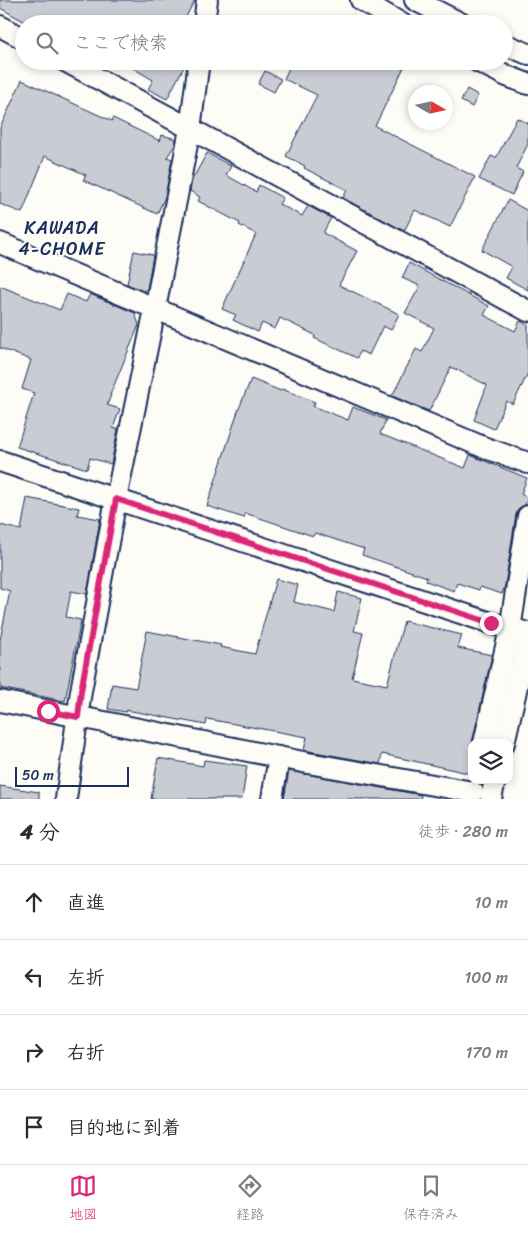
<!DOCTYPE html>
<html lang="ja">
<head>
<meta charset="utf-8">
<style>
	:root { --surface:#fff; --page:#f7f7f7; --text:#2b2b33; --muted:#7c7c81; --line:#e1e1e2; --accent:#db2777 }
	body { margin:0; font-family:Sriracha,"Klee One",sans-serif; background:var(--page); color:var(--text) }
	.controls { position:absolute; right:15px; bottom:15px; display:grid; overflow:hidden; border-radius:10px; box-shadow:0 2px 8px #0003 }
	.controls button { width:45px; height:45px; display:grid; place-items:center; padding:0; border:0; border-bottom:1px solid var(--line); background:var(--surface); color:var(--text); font:25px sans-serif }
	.compass { position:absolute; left:408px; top:85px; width:45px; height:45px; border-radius:50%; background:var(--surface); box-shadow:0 2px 8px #0003; rotate:99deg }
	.scale { position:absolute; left:15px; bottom:12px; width:114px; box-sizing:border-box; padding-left:5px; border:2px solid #1b2f5e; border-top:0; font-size:14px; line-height:18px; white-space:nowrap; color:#1b2f5e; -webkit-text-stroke:4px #fdfcf7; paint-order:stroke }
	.stop { position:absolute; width:15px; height:15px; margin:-11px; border:4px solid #db2777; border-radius:50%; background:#fff }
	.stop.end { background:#db2777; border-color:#fff; box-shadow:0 1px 5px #0008 }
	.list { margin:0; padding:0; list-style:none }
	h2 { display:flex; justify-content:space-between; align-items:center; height:65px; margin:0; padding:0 20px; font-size:21px }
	h2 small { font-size:16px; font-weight:400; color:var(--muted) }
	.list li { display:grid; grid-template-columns:32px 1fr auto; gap:15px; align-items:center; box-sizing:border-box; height:75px; padding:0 20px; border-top:1px solid var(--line) }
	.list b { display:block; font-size:19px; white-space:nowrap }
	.list em { font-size:16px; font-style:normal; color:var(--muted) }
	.icon { flex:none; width:28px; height:28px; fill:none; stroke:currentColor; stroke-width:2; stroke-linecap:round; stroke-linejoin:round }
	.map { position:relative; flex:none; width:528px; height:799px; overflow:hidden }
	.search { position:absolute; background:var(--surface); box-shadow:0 2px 8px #0003; left:15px; right:15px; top:15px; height:55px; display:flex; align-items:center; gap:12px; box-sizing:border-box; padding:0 18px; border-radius:28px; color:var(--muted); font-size:19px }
	.sheet { height:365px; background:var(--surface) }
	nav { display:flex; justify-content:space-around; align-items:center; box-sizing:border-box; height:70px; border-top:1px solid var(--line); background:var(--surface); font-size:14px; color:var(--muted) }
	nav a { display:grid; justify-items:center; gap:2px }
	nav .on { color:var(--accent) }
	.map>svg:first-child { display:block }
	.building { fill:#c9ccd3; stroke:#1b2f5e }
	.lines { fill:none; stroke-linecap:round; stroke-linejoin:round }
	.minor-casing { stroke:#1b2f5e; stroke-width:24 }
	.minor { stroke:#fdfcf7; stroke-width:20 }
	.route { stroke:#db2777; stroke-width:6 }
	.labels { text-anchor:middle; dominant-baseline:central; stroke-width:4; stroke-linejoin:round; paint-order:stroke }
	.neighbourhood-label { font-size:18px; letter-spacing:1px; fill:#1b2f5e; stroke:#fdfcf7 }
</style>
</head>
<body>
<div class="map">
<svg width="528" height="799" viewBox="0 0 528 799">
	<rect width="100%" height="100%" fill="#fdfcf7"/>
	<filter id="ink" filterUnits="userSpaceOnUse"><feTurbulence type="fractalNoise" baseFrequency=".02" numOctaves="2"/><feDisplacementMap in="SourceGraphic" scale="10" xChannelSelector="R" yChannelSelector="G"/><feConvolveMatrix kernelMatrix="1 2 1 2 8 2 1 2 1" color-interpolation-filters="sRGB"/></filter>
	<g filter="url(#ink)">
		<g class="building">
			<path d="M0,0h195l-13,24h-153l-29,-16z"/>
			<path d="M121,61h66l-20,38 -19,-10 5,-9z"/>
			<path d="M292,61h115l-32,65 100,51 -25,50 -35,-17 -11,21 -61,-33 4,-8 -43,-22 1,-2 -19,-10 31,-61 -33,-16z"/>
			<path d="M265,71l16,8 -7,13 -16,-8z"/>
			<path d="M22,80l90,41 1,-3 47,23 2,-6 14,4 -1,6 -8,12 5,2 -7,38 -8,17 -74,-34 3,-5 -41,-19 -23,57 -22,-9v-76z"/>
			<path d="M467,89l11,6 -6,12 -11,-6z"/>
			<path d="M517,118l11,5v21l-12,24 7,4 -11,23 -33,-16 12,-23 5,2z"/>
			<path d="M207,153l24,13 -5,9 30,17 3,-7 24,13 -4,6 23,12 6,-10 23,12 -8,15 34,18 -18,34 60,29 -8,16 -8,-4 -14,29 -9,-4 -3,7 -43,-20 1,-3 -35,-17 -5,11 -13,-6 -4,9 -25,-12 3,-5 -14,-6 34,-75 -17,-9 1,-2 -42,-22 2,-4 -10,-6 2,-11z"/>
			<path d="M508,200l20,11v79l-22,-12 6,-11 -30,-17z"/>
			<path d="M134,251l19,4 -6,34 -4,2 -16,-7z"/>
			<path d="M409,263l80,43 -5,9 31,16 5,-10 8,4v48l-15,31 -7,-3 -12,28 -20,-9 13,-35 -36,-18 -22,44 -37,-15 24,-47 6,3 12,-24 -29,-15 15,-27 -18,-8z"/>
			<path d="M0,286l60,24 7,-16 19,8 4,-8 45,19 4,12 -29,70h1l-4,10 13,4 -7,19 5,1 -7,35 -21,-6 -3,11 -70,-22 17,-54 -12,-4 9,-29 -31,-12z"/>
			<path d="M251,379l30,12 1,-2 33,13 -2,4 35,14 5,-13 33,13 -6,14 85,34 5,-13 57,23 -6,16 7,4 -3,7 -6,3 -3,6 -11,71 -3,9 -22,-7 -1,3 -22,-7 -3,8 -28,-10 1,-4 -65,-22 2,-6 -49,-16 -2,3 -68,-23 -1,5 -37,-12 31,-95z"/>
			<path d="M27,498l52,10 -2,7 23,4 -13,75 -16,-3 -5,26 15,3 -16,81 -65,-13v-48l10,-49 -10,-3v-63l21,5z"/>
			<path d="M276,579l22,6 -4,17 40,10 4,-20 24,6 -8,33 9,2 -11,45 35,7 17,-64 58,14 -4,13 34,7 -20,88v31l-90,-20 -2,10 -76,-14 3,-13 -100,-18 -1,6 -80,-15v2l-18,-3 4,-25 24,4 11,-57 74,14 -1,2 35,7z"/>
			<path d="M158,758l45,8 1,-6 43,6 -5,33h-91z"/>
			<path d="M289,771l132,24 -1,4h-136z"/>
			<path d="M0,786l39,6v7h-39z"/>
		</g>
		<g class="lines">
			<g class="minor-casing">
				<g id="minor">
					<path d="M361,0l41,24"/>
					<path d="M415,0l47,24"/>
					<path d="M204,24l3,-24"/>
					<path d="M0,26l24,13"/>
					<path d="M504,44l24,10"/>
					<path d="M65,61l463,250"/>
					<path d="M477,61l30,15 21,8"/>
					<path d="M0,243l483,204 45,16"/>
					<path d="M0,461l491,162 37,10"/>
					<path d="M0,701l308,62 165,29"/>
					<path d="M484,743l26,-114 18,-113"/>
					<path d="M504,743l24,-105"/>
					<path d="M66,799l15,-108 35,-192 39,-190 35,-180 9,-68"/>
					<path d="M272,799l7,-42"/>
					<path d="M491,799l4,-19"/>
				</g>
			</g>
			<use href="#minor" class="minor"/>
		</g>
	</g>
	<g class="lines" filter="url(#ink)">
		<path class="route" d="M48,711l30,6 3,-26 35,-192 375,124"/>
	</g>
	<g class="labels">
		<g class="neighbourhood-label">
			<text x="62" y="228">KAWADA<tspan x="62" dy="21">4-CHOME</tspan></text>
		</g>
	</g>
</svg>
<div class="controls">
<button><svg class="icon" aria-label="layers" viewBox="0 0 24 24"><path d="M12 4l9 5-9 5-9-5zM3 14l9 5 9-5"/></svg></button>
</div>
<svg class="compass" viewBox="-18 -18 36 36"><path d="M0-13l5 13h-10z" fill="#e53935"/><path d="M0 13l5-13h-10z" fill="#7c7c81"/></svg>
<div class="scale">50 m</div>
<div class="stop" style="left:48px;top:711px"></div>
<div class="stop end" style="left:491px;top:623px"></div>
<div class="search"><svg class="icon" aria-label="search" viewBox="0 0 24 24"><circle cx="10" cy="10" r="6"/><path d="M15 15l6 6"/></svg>ここで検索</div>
</div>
<section class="sheet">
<h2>4 分<small>徒歩 · 280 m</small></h2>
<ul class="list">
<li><svg class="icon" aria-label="ahead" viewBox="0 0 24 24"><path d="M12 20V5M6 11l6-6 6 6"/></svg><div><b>直進</b></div><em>10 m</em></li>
<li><svg class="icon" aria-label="left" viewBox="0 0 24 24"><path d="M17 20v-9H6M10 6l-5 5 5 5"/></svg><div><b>左折</b></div><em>100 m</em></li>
<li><svg class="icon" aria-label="right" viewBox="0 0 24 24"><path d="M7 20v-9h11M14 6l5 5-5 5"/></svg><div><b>右折</b></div><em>170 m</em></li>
<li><svg class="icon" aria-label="arrive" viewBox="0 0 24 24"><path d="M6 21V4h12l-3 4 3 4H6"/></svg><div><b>目的地に到着</b></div></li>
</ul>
</section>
<nav>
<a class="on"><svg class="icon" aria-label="map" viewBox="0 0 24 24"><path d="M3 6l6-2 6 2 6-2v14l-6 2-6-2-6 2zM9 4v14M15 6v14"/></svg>地図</a>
<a><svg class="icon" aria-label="directions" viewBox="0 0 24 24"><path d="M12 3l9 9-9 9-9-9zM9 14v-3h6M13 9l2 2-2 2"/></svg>経路</a>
<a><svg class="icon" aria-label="saved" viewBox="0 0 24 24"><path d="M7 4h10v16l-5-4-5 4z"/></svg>保存済み</a>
</nav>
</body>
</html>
